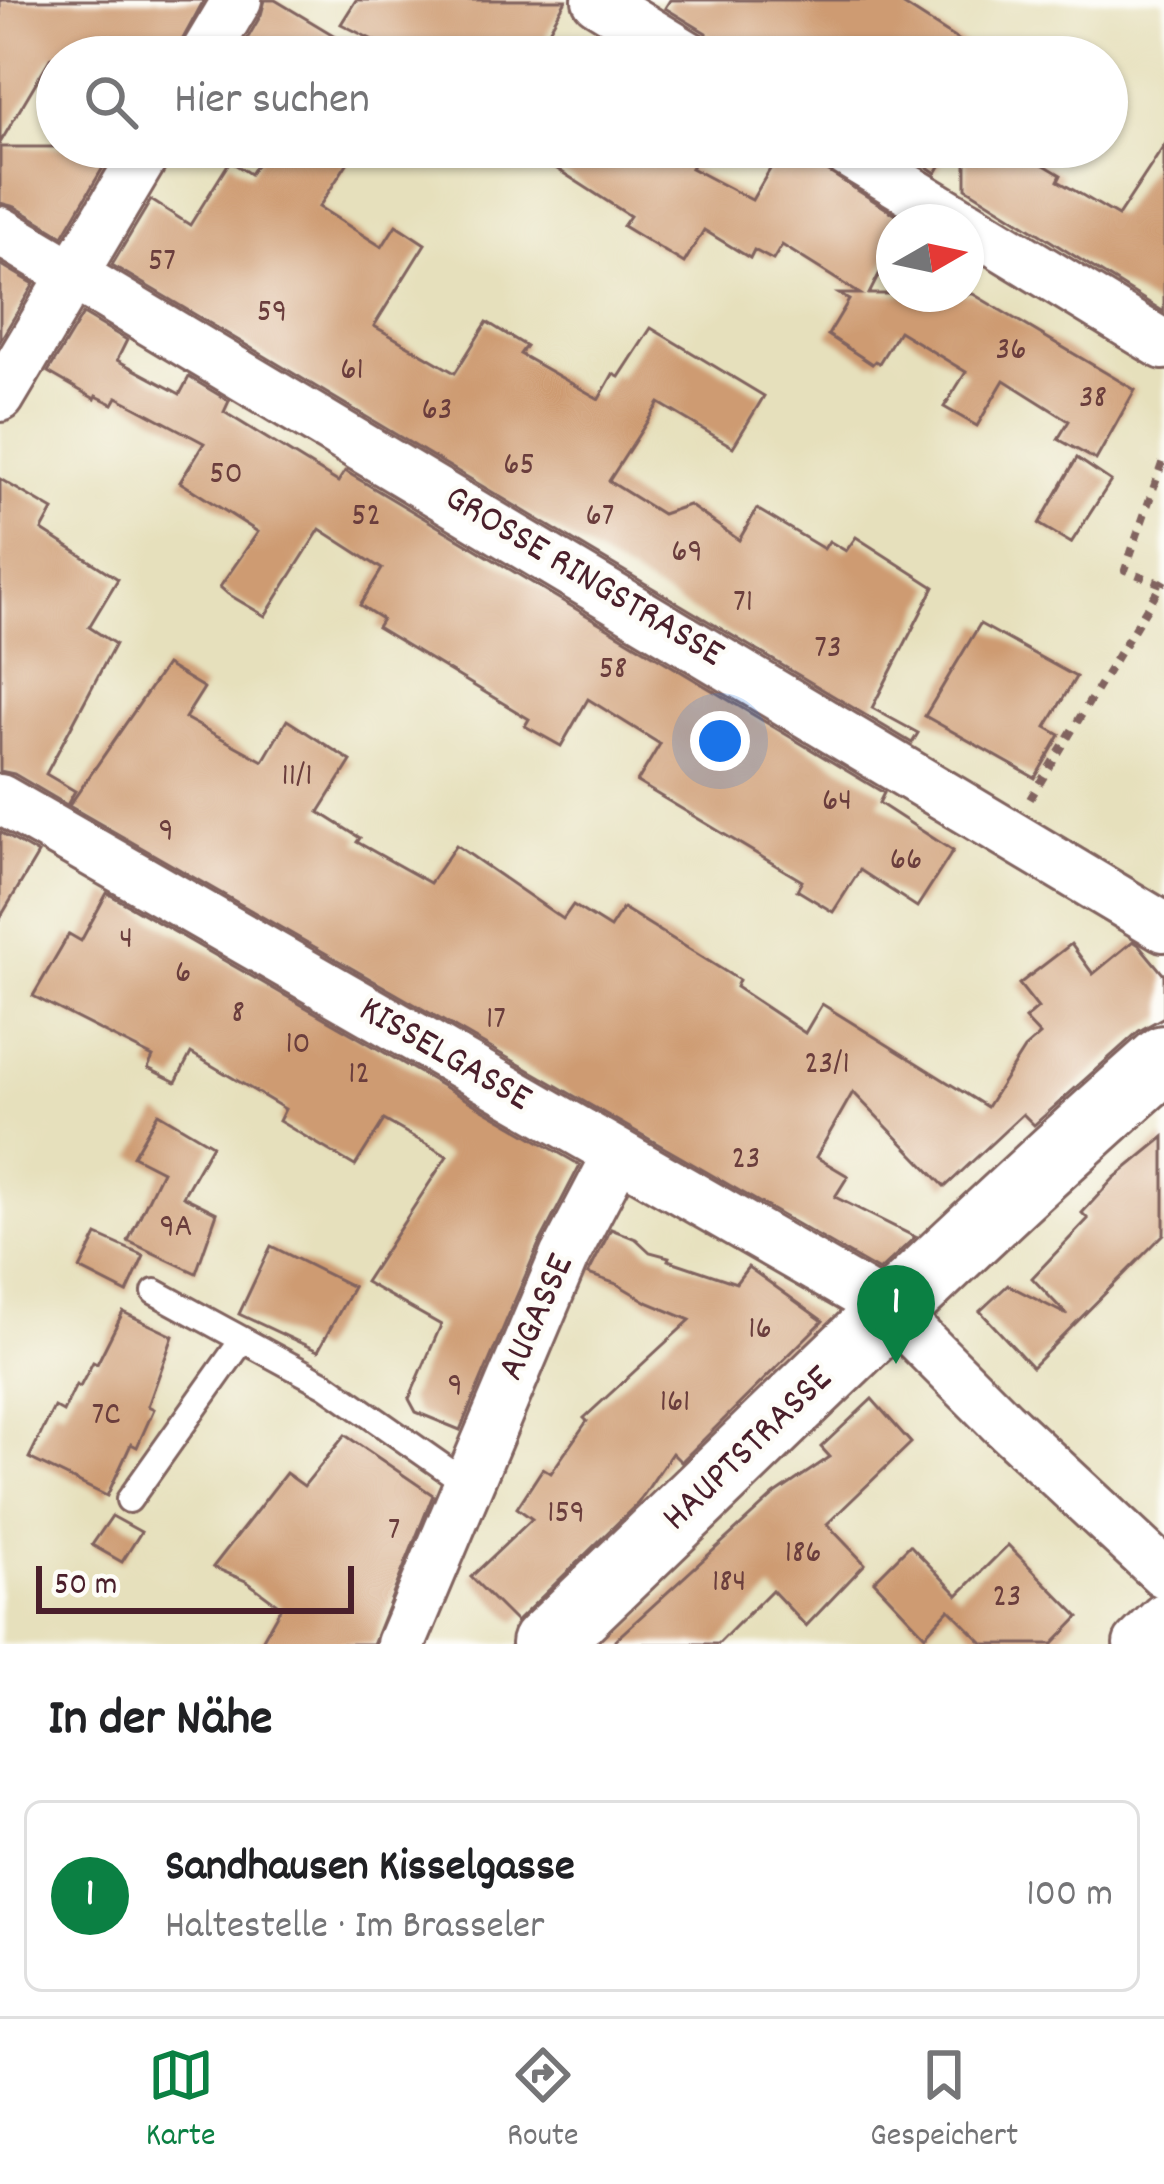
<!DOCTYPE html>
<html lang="de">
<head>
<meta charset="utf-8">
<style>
	:root { --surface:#fff; --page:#f2f2f2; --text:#202124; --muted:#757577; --line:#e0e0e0; --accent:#0b8043 }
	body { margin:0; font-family:Dekko,sans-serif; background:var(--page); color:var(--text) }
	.compass { position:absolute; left:876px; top:204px; width:108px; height:108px; border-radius:50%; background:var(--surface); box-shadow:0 3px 9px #0004; rotate:81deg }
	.scale { position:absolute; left:36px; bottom:30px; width:318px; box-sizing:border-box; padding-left:12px; border:6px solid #4a1f2b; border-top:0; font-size:33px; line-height:42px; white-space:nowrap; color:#4a1f2b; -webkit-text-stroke:9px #fdfcf7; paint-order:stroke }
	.you { position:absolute; left:720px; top:741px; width:42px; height:42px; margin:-30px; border:9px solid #fff; border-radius:50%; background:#1a73e8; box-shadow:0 0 0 18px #1a73e833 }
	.badge { display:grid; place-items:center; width:78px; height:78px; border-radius:50%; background:var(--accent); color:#fff; font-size:39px; font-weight:700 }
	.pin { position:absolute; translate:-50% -99px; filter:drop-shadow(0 3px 6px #0008) }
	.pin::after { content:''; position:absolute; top:63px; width:42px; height:36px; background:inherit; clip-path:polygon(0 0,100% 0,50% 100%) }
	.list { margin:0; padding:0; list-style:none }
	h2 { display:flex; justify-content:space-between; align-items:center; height:156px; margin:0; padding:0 48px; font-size:51px }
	h2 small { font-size:39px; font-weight:400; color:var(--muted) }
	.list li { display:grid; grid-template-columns:78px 1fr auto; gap:36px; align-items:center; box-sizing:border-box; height:192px; margin:0 24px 24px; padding:0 24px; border:3px solid var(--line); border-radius:18px }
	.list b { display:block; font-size:45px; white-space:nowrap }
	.list p { margin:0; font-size:39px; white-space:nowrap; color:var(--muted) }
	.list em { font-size:39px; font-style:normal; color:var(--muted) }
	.icon { flex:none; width:66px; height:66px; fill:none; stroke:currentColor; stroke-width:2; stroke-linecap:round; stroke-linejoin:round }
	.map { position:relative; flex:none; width:1164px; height:1644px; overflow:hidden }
	.search { position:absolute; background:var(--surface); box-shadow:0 3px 9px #0004; left:36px; right:36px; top:36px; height:132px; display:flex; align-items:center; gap:30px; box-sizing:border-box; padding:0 42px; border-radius:66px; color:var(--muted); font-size:45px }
	.sheet { height:372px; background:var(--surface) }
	nav { display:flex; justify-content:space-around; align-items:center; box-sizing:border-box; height:168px; border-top:3px solid var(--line); background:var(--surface); font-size:33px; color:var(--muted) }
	nav a { display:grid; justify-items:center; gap:6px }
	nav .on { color:var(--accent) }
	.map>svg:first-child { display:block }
	.building { fill:#ce9b72 }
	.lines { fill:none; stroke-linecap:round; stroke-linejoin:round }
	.lane-casing { stroke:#81635e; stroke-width:30 }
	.street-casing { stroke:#81635e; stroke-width:54 }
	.secondary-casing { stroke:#81635e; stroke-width:72 }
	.path { stroke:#81635e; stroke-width:8; stroke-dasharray:9 9; stroke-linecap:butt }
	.lane { stroke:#fff; stroke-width:24 }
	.street { stroke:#fff; stroke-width:48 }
	.secondary { stroke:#fff; stroke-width:66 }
	.labels { text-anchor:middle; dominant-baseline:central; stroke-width:9; stroke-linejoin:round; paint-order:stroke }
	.number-label { font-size:33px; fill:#6b3e3d }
	.street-label { font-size:39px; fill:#4a1f2b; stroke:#fdfcf7 }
</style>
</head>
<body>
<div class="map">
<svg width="1164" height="1644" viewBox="0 0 1164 1644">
	<rect width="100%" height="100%" fill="#fdfcf7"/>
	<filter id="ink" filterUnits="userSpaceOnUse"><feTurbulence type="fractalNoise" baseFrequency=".00833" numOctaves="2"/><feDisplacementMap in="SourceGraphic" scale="24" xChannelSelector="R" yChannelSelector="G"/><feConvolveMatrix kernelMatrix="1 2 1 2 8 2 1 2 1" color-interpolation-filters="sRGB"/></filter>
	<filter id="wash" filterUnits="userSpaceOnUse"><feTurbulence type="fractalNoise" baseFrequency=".004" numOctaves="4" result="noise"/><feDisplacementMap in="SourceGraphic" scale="48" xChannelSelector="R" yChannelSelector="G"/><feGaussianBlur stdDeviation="2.7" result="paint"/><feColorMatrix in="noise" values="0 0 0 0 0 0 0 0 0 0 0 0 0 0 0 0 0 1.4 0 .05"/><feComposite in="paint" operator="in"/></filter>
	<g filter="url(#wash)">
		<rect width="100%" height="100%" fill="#e6e0bc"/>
		<g id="blocks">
			<g class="building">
				<path d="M0,0h204l-31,57h-122l-51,86z"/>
				<path d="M265,0h10l95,57h-114l-14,-9 19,-33z"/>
				<path d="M356,0h210l-32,57h-127l-66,-33z"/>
				<path d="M670,0h226l89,57h-267l-3,-13 -9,-11 -41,-25z"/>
				<path d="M1164,146v166l-198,-124v-41h48l47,28 -3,6 60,35z"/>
				<path d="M0,147h115l-52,89 -48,-29 -15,-4z"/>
				<path d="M268,147h54l26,15 -29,45 63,40 14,-22 29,19 -51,82 81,47 32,-51 39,24 -6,8 79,45 14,-25 6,3 32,-49 113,68 -31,51 -74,-44 -50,78 53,33 27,-9 50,35 18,-31 67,40 5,-8 17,10 10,-14 78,50 -62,121 46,25 -6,10 -800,-478 39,-65 39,25 40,-64 20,13z"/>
				<path d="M523,147h181l-13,21 61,32 31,-53h7l117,75h-13v23l-25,49h104l162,96 -39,70 -38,-21 11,-18 -65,-41 -27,46 -33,-19 22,-35 -67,-41 -20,32 -4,-2 -3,3 -44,-29 21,-35 -10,-6h21l-78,-49 -9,15 -19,-10 -4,8 -46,-28 -20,33 -61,-37 7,-10z"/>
				<path d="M898,147h53l-15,26z"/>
				<path d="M0,264l34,20 -34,57z"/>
				<path d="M83,314l44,26 -10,20 63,34 9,-17 40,24 -5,11 114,70 7,-11 539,322 -5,10 74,48 -36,56 -57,-37 -27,42 -36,-22 5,-9 -165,-99 23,-38 -72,-45 -27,47 -36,-20 4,-7 -152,-92 5,-8 -22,-14 22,-36 -62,-40 -55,87 -37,-22 -8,-7 38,-55 -78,-50 24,-39 -87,-46 -4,7 -17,-8 -1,3 -47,-27z"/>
				<path d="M1077,458l34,23 -40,62 -32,-19z"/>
				<path d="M0,479l53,31 -11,20 76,49 -29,48 26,17 -69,130 29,17 -8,14 -53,-31 -14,-3z"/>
				<path d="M980,624l96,53 -30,50 14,8 -25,43 -110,-62z"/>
				<path d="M166,665l38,23 -19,30 78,43 24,-41 64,41 -32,51 41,26 -3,4 73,41 26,-38 107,74 10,-14 37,23 13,-20 116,72 -3,7 69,46 17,-29 165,103 37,-58 16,-14 -15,-16 13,-11 -19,-24 52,-40 22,30 40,-33 6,4 25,30v42l-25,14 -105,94 -11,-11 -78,73 -92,-95 -37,65 32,19 -13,21 80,40 -36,34 -810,-465z"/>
				<path d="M0,832l38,22 -38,64z"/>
				<path d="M107,893l473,272 -42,81 -78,184 -44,-18 -7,-13 32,-74 -76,-43 82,-126 -63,-36 -29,46 -76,-45 6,-12 -94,-56 -15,29 -28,-14 5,-11 -120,-61 36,-62 12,7z"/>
				<path d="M158,1113l54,32 -29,51 34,17 -21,60 -68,-32 34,-70 -29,-15z"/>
				<path d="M1164,1137v97l-132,133 -52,-56 28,-26 59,30 -35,-37 56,-59 -6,-6 32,-35z"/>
				<path d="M611,1229l25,10 14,13 19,5 -1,3 68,23 12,-16 75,54 -142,141 -9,-9 -34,50 -122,119 -45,-45 61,-58 -15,-11 26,-40 8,5 36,-52 -3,-3 106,-98 -41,-17 -32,-19 -29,-10z"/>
				<path d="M97,1235l47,21 -17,37 -47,-24z"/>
				<path d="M271,1246l82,41 -35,64 -79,-37z"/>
				<path d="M123,1312l50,24 -25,70 6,3 -17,38 -6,-3 -24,52 -78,-38 25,-51 9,5 13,-27 4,2 13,-25 4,2z"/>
				<path d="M872,1399l39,44 -84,81 38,40 -59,62 -34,-36 -54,54h-107l163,-149 56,-38 -9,-10z"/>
				<path d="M345,1435l88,60 -60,149h-113l21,-37 -35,-26 -33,-14 73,-94 18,13z"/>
				<path d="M112,1516l29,16 -19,30 -30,-17z"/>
				<path d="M910,1545l48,50 50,-50 71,72 -26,27h-69l-35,-35 -24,26 -51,-54z"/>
			</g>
		</g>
	</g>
	<g filter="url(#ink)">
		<use href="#blocks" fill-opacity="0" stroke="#81635e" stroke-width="3"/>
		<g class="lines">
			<g class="lane-casing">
				<g id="lane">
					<path d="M155,1292l171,93 140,98"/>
					<path d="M129,1500l112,-158"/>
				</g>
			</g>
			<g class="street-casing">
				<g id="street">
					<path d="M597,0l93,57"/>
					<path d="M203,57l34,-57"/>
					<path d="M838,147l124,75"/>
					<path d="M966,224l198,121"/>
					<path d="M0,231l1164,696"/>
					<path d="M0,397l149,-250"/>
					<path d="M0,799l890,511 112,112 162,151"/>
					<path d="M401,1644l163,-387 53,-101"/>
					<path d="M1138,1644l26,-26"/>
				</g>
			</g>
			<g class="secondary-casing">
				<path id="secondary" d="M545,1644c206,-196 406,-397 619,-585"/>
			</g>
			<g class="path">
				<path d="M1162,584l-37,-14 39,-112"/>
				<path d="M1030,799l134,-219"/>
			</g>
			<use href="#lane" class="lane"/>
			<use href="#street" class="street"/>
			<use href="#secondary" class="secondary"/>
		</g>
	</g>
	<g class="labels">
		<g class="number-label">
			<text x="162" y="262">57</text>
			<text x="272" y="313">59</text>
			<text x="1011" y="351">36</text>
			<text x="352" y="371">61</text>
			<text x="1093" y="399">38</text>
			<text x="437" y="411">63</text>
			<text x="519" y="466">65</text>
			<text x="226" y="475">50</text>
			<text x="366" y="517">52</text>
			<text x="600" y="517">67</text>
			<text x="687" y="553">69</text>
			<text x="743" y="603">71</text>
			<text x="828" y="649">73</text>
			<text x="613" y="670">58</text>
			<text x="297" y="777">11/1</text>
			<text x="837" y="802">64</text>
			<text x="166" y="832">9</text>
			<text x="906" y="861">66</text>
			<text x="126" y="940">4</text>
			<text x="183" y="974">6</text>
			<text x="238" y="1014">8</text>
			<text x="496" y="1020">17</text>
			<text x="298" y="1045">10</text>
			<text x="827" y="1065">23/1</text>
			<text x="359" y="1075">12</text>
			<text x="746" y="1160">23</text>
			<text x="176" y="1228">9A</text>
			<text x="760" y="1330">16</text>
			<text x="455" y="1387">9</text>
			<text x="675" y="1403">161</text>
			<text x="106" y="1416">7C</text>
			<text x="566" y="1514">159</text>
			<text x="394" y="1531">7</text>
			<text x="803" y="1554">186</text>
			<text x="729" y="1583">184</text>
			<text x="1007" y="1598">23</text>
		</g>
		<g class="street-label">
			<text transform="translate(583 578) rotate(31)">GROSSE RINGSTRASSE</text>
			<text transform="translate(444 1056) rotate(30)">KISSELGASSE</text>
			<text transform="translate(538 1318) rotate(-66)">AUGASSE</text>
			<text transform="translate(749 1450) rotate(-44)">HAUPTSTRASSE</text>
		</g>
	</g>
</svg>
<svg class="compass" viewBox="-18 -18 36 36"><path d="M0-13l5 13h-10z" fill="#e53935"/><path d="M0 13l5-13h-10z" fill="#757577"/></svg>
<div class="scale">50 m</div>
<div class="you"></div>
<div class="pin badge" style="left:896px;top:1364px">1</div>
<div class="search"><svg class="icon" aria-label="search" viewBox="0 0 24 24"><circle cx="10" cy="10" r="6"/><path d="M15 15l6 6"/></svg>Hier suchen</div>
</div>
<section class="sheet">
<h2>In der Nähe<small></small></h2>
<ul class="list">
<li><span class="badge">1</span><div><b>Sandhausen Kisselgasse</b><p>Haltestelle · Im Brasseler</p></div><em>100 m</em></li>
</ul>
</section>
<nav>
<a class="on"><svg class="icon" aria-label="map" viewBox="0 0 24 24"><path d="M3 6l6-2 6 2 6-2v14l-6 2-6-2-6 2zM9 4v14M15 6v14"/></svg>Karte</a>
<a><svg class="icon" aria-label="directions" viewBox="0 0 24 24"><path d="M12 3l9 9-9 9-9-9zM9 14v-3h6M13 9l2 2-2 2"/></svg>Route</a>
<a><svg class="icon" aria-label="saved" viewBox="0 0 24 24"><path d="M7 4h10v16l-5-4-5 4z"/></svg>Gespeichert</a>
</nav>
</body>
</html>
